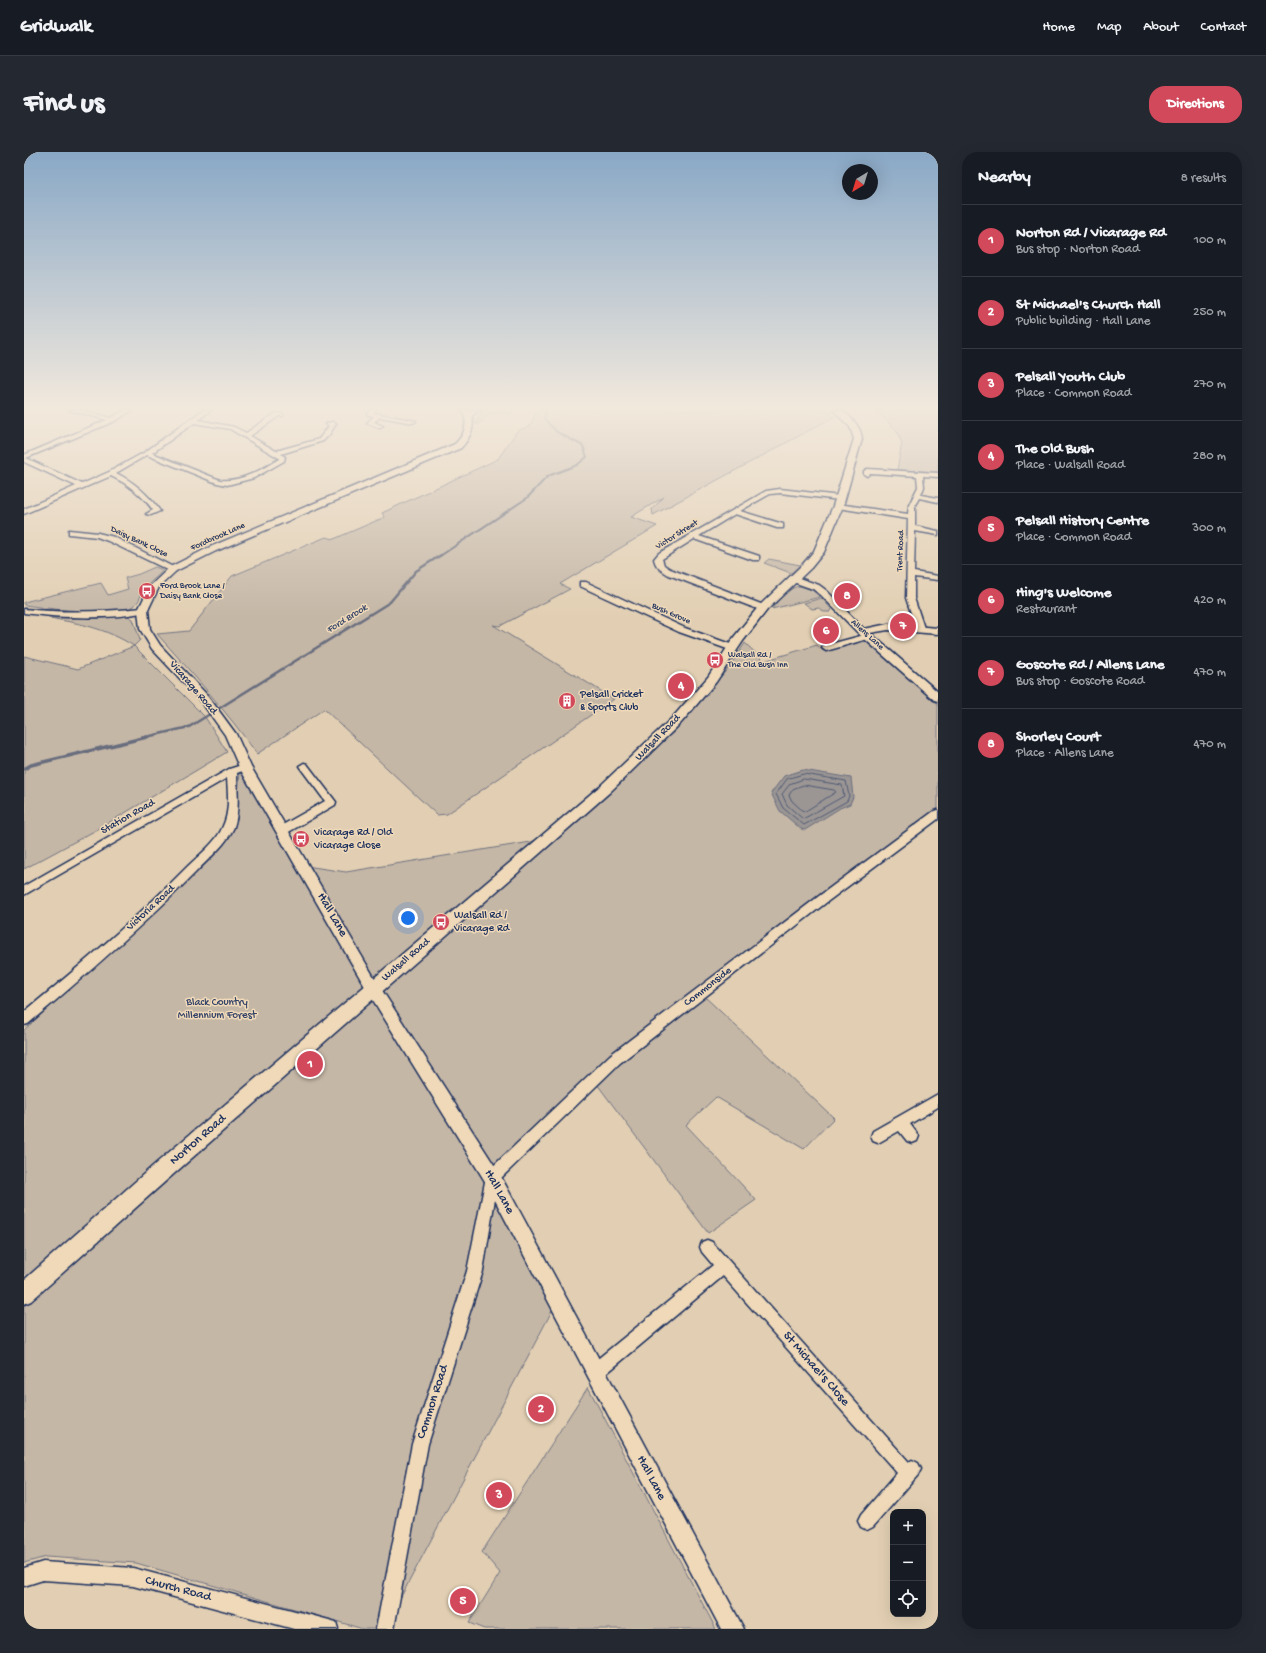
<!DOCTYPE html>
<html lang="en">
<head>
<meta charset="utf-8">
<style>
	:root { --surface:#171b24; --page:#242831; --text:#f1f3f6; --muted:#9ea1a6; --line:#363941; --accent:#d1495b }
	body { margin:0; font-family:"Gochi Hand",sans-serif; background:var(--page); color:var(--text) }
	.controls { position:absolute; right:12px; bottom:12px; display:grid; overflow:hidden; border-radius:8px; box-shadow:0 4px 16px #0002 }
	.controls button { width:36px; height:36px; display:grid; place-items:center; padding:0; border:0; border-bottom:1px solid var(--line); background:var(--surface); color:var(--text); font:20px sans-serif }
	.compass { position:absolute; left:818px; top:12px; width:36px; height:36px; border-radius:50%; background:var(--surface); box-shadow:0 4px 16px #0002; rotate:218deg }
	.you { position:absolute; left:384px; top:766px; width:14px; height:14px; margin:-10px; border:3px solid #fff; border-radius:50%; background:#1a73e8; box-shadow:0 0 0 6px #1a73e833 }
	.badge { display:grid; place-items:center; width:26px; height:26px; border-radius:50%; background:var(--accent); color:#fff; font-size:13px; font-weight:700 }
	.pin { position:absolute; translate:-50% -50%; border:2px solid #fff; box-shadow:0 1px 4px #0006 }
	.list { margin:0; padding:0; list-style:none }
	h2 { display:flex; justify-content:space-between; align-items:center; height:52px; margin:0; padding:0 16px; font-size:17px }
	h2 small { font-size:13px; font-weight:400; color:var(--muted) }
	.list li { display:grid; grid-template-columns:26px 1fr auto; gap:12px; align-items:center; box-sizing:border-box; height:72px; padding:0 16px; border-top:1px solid var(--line) }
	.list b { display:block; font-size:15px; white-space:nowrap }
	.list p { margin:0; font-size:13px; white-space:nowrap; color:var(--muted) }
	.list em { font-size:13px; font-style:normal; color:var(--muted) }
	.icon { flex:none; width:22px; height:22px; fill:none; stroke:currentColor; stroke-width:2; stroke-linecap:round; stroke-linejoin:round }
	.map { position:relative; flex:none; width:914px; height:1477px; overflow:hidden; border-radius:16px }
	header { display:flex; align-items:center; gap:24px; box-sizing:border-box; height:56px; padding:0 20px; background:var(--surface); border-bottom:1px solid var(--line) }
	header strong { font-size:19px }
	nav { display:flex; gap:22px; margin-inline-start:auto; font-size:14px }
	.intro { display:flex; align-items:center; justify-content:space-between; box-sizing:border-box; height:96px; padding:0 24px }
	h1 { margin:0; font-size:28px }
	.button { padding:10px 18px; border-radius:16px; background:var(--accent); color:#fff; font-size:14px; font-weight:700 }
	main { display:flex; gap:24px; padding:0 24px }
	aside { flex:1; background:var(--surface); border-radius:16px; box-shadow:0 4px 16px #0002 }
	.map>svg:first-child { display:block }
	.green { fill:#c5b7a6; stroke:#707382 }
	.water { fill:#9b9694; stroke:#686d7e }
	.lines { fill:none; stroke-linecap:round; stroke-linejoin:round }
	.shore { stroke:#4e5874; stroke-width:1 }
	.stream-far2 { stroke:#686d7e; stroke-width:2 }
	.stream-far1 { stroke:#686d7e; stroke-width:2.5 }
	.stream { stroke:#686d7e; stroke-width:3.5 }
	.minor-casing { stroke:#1b2f5e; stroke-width:3 }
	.tertiary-casing { stroke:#1b2f5e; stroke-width:3 }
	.secondary-casing { stroke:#1b2f5e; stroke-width:3 }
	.minor { fill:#efd9b8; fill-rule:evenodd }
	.tertiary { fill:#efd9b8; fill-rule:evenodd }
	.secondary { fill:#efd9b8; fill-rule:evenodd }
	.labels { text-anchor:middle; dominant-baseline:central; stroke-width:3; stroke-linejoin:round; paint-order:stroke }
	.far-street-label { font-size:9px; fill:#1b2f5e; stroke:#efd9b8 }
	.far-poi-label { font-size:9px; fill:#1b2f5e; stroke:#efd9b8; text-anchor:start }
	.far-water-label { font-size:10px; font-style:italic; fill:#354469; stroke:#efd9b8 }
	.street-label { font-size:11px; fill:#1b2f5e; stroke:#efd9b8 }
	.poi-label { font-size:11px; fill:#1b2f5e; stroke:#efd9b8; text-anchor:start }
	.park-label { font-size:11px; fill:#344369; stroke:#efd9b8 }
	.near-street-label { font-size:13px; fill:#1b2f5e; stroke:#efd9b8 }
</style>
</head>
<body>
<header>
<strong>Gridwalk</strong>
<nav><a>Home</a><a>Map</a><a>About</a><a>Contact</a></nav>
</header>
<div class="intro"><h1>Find us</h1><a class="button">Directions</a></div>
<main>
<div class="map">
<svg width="914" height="1477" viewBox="0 0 914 1477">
	<rect width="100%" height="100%" fill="#e2cfb3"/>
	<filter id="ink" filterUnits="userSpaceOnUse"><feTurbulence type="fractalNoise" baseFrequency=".025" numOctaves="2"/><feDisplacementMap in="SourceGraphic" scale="8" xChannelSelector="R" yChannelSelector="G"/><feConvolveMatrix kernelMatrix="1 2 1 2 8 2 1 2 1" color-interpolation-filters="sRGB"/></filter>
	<g filter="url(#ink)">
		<g class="green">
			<path d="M459,258h31l-3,4 -20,-1 -12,11h-4z"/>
			<path d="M513,258h289l8,7 -181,98 -1,-6 12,-12 -33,20 26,9 -97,58 10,5 -70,37 -7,-1 121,74 -167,115 -10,1 -113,-106 -67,45c-30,-42 -65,-81 -100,-120l32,-3 43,-55 94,-39 8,2 51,-22 -3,-4 116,-54 19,-28 13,-5z"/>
			<path d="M852,258h62v62l-41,-2 5,-27 -6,-13z"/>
			<path d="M745,407l31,6 -9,8 -27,-10z"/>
			<path d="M131,415l8,3c-5,7 -13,11 -18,18 -4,5 -5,13 -11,18 -20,13 -86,2 -110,-1v-3l77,-19 7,12 20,-6 -3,-11 14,-4z"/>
			<path d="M776,434l12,4 8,7 -48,12c6,-9 17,-22 28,-23z"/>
			<path d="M798,446l10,12 -2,2h-6l-5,-4 -7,1 -8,-6z"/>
			<path d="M104,464l5,3 7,21 -6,6 71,71 22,35 -129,77 -74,40v-213l54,13 56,-23c-30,-18 -51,-22 -85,-28h48z"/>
			<path d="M842,487l72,65v110l-291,216 -157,148 64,129 -170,322h-21l-227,-66 -90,-6 -22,6v-261l349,-313 -67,-123 40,6 185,-30 31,-15 113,-96 55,-65 15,-23 19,18 53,-16 6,6z"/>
			<path d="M219,619l127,214 -346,302v-257l77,-69 84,-81 51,-68 4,-39z"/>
			<path d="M680,844l130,122 -30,31 -88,-52 -30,28 70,75 -48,33 -114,-153z"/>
			<path d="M564,1235l128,242h-232l-15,-6 31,-50 -18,-21z"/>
		</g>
		<path class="water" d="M779,618l48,8 2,19 -3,7 -10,4 -35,22 -4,-1 -21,-18 -9,-18 13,-17z"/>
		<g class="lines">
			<g class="shore">
				<path d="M780,622l42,7 3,15 -2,5 -43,24 -21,-17 -7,-14 11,-15z"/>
				<path d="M780,627l38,6 2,11 -41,23 -16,-14 -5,-11 8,-10z"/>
				<path d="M780,633l30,5 2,2 -32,20 -12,-11 -3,-6 4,-6z"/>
			</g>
			<path class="stream-far2" d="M416,404l87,-58 21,-22 29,-11 10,-8 -4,-11 -26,-14 -13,-13 2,-9"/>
			<path class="stream-far1" d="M118,586l47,-11 201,-125 26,-31 25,-16"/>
			<path class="stream" d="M0,617l7,-4 116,-28"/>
			<g class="minor-casing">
				<g id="minor">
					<path d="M45,258h12l30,8 14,-8h8l-18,11 -89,37 56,26 27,-12 36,-20 58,-42h8l-13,10 36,7 12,6 30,-20 7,1v2h-4l-29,20 26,15 43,-12 10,-13 -3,-2 1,-1 6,-1 3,2 -7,11 -6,6 -42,13 4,3 -1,4 -30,17 -27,7 -10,-2 -70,-28 -31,18c18,9 32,21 44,38l-9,4 -5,-1 7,-4c-11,-15 -25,-26 -42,-34l-87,38v-5l52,-23 -52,-24v-7l83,-35zM170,271l36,6 49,29v1c-18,11 -38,23 -59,21l-68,-27z"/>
					<path d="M346,258h6l-2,3 42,8 -3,2 -33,-6 -6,5 9,4 -3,2 -13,-5 7,-7 -6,-1 -1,-1z"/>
					<path d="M448,258h8l-9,6h-4v-2z"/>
					<path d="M843,317l71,4v4l-15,-1 1,11 -3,8 17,3v4l-19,-4 -4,7v21l23,5v4l-23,-4 -1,41 24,4v4l-24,-3v21l10,30 -1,2h-6l-1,-2 -10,-30 2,-79 -70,-11 -3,-2 3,-2 70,10 1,-9 9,-18 -1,-11 -47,-3 -3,3 -3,-2v-3z"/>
					<path d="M756,337l60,7 3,2 -3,2 -60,-7 -10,1 -30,17 43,13v4h-6l-42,-14 -36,22 60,20v4h-6l-59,-21 -32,20 2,6 6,4 96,37v4h-6l-91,-35c-7,-4 -13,-7 -15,-16l5,-6 107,-62z"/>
					<path d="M45,378l29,3 16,4 63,32 -1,2h-6l-62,-30 -11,-4 -28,-3z"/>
					<path d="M556,430h6l99,46 51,18 1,2 -4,3 -3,-1 -51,-18 -99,-46z"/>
					<path d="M119,456l4,2 -1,2c-37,8 -85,6 -122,1v-4c40,4 79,3 119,-1z"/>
					<path d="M844,482h3l1,2 -1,2 -45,13 -4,-3 1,-2z"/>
					<path d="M280,611l3,1 29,38 -1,3 -48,28h-8l-1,-3 1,-3 46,-26 -26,-35z"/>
					<path d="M221,612l3,1 2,2 -2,2 -11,4c0,18 3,36 -3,54 -7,17 -25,31 -37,44 -53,54 -111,104 -169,153l-4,1v-13c56,-46 112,-93 163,-145 12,-12 30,-25 36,-41 7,-15 5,-32 4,-48l-203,117v-9l205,-117z"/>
					<path d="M914,658v9l-111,83 -207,161 -122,118 -15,90 -55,173 -34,185h-18l36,-185 55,-173 20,-99 123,-117 209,-159 115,-85z"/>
					<path d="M914,942v13l-28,17 9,12 -2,5 -5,2 -5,-2 -8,-10 -21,12 -5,-2 -2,-5 2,-5z"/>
					<path d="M683,1088l5,2 197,220 3,-2 6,3 3,6 -3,6 -45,52 -6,3 -6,-3 -3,-6 3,-6 36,-42 -174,-197 -122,102 -6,2 -6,-2 -2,-6 2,-6 124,-101 -11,-13 -2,-5 2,-5z"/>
					<path d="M19,1410l90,6 196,52 7,2 2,7h-44l-161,-43 -90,-6 -19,6v-18z"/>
				</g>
			</g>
			<g class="tertiary-casing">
				<g id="tertiary">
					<path d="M438,258h7c8,14 2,27 -8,38l-245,103 -40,20 -17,16 -11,23 2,19 10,16 48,51 28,38 15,33 127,217 120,187 246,458h-23l-235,-446 -118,-191 -129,-225 -14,-32 -25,-35 -48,-51 -12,-20 -2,-19 12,-24 20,-19 40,-20 245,-103c10,-10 14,-21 7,-34z"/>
					<path d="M769,424l26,9 8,6 37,38 24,-5 50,4v6l-50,-4 -18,3 68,59v9l-4,-1 -75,-66 -38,-39 -8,-6 -23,-8 -2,-2 2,-2z"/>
				</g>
			</g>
			<g class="secondary-casing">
				<path id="secondary" d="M809,258h9c10,9 19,16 20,29l-19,67 -19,46 -13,16 -44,42 -24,31 -27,41 -35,41 -71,69 -442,387 -137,122 -7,3v-24l130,-115 446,-379 73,-69 35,-40 26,-40 25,-31 44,-42 11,-13 19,-45 21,-67 -4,-12z"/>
			</g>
			<use href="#minor" class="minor"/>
			<use href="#tertiary" class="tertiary"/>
			<use href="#secondary" class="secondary"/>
		</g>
	</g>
	<linearGradient id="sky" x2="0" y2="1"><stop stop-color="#89a8c6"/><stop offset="0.55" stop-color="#f2e9dd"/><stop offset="1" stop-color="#f2e9dd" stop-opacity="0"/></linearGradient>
	<rect width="914" height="465" fill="url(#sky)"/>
	<defs>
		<g id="bus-disc" transform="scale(0.9)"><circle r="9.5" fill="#d1495b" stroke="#efd9b8"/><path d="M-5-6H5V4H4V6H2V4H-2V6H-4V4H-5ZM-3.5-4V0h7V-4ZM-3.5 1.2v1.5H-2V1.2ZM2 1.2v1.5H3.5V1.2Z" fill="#fff"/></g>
		<g id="building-disc" transform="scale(0.9)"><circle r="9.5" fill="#d1495b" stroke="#efd9b8"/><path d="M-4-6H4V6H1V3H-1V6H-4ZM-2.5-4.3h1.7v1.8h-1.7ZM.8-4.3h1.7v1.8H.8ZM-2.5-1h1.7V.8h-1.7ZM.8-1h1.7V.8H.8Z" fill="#fff"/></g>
	</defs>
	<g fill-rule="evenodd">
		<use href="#bus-disc" x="123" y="439"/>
		<use href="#bus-disc" x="691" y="508"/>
		<use href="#building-disc" x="543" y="549"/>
		<use href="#bus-disc" x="277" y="687"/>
		<use href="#bus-disc" x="417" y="770"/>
	</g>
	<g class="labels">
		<g class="far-street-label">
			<text transform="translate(653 383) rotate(-32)">Victor Street</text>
			<text transform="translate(194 385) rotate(-24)">Fordbrook Lane</text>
			<text transform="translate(115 390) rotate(25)">Daisy Bank Close</text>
			<text transform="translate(877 399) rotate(-88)">Trent Road</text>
			<text transform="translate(647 462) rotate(24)">Bush Grove</text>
			<text transform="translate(843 483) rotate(42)">Allens Lane</text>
		</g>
		<g class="far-poi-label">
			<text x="136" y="434">Ford Brook Lane /<tspan x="136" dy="10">Daisy Bank Close</tspan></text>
			<text x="704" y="503">Walsall Rd /<tspan x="704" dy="10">The Old Bush Inn</tspan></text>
		</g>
		<g class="far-water-label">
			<text transform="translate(323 467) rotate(-32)">Ford Brook</text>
		</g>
		<g class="street-label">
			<text transform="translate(169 536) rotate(49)">Vicarage Road</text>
			<text transform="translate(634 586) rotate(-46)">Walsall Road</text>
			<text transform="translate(104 665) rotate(-30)">Station Road</text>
			<text transform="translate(127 756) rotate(-43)">Victoria Road</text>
			<text transform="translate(382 808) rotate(-41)">Walsall Road</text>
			<text transform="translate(684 835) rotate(-38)">Commonside</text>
		</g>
		<g class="poi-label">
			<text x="556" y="543">Pelsall Cricket<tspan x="556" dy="13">&amp; Sports Club</tspan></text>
			<text x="290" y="681">Vicarage Rd / Old<tspan x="290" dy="13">Vicarage Close</tspan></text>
			<text x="430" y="764">Walsall Rd /<tspan x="430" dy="13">Vicarage Rd</tspan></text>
		</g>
		<g class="park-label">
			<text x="193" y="851">Black Country<tspan x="193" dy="13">Millennium Forest</tspan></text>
		</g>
		<g class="near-street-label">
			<text transform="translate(308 763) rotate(60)">Hall Lane</text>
			<text transform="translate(174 988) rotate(-41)">Norton Road</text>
			<text transform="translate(475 1040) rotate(61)">Hall Lane</text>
			<text transform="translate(792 1217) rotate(49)">St Michael's Close</text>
			<text transform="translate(409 1250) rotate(-72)">Common Road</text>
			<text transform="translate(627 1326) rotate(62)">Hall Lane</text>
			<text transform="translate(154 1437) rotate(15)">Church Road</text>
		</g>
	</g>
</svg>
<div class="controls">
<button>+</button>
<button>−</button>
<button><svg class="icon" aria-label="locate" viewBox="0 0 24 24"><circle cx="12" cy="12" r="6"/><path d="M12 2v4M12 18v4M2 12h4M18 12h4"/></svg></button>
</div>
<svg class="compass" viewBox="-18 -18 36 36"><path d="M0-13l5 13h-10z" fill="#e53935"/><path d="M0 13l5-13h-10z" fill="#9ea1a6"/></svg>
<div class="you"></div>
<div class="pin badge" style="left:286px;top:912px">1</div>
<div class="pin badge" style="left:517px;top:1257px">2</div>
<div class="pin badge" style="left:475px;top:1343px">3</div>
<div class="pin badge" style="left:657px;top:534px">4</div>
<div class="pin badge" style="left:439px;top:1449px">5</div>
<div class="pin badge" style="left:802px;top:479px">6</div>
<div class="pin badge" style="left:879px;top:474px">7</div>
<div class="pin badge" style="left:823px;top:444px">8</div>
</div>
<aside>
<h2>Nearby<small>8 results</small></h2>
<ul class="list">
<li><span class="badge">1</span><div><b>Norton Rd / Vicarage Rd</b><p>Bus stop · Norton Road</p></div><em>100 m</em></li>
<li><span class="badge">2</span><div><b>St Michael's Church Hall</b><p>Public building · Hall Lane</p></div><em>250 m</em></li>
<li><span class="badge">3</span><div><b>Pelsall Youth Club</b><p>Place · Common Road</p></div><em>270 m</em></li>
<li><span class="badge">4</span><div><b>The Old Bush</b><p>Place · Walsall Road</p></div><em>280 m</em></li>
<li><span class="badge">5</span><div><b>Pelsall History Centre</b><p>Place · Common Road</p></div><em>300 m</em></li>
<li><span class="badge">6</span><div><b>Hing's Welcome</b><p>Restaurant</p></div><em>420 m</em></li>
<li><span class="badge">7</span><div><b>Goscote Rd / Allens Lane</b><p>Bus stop · Goscote Road</p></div><em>470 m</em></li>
<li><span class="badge">8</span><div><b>Shorley Court</b><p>Place · Allens Lane</p></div><em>470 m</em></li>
</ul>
</aside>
</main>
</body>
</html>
